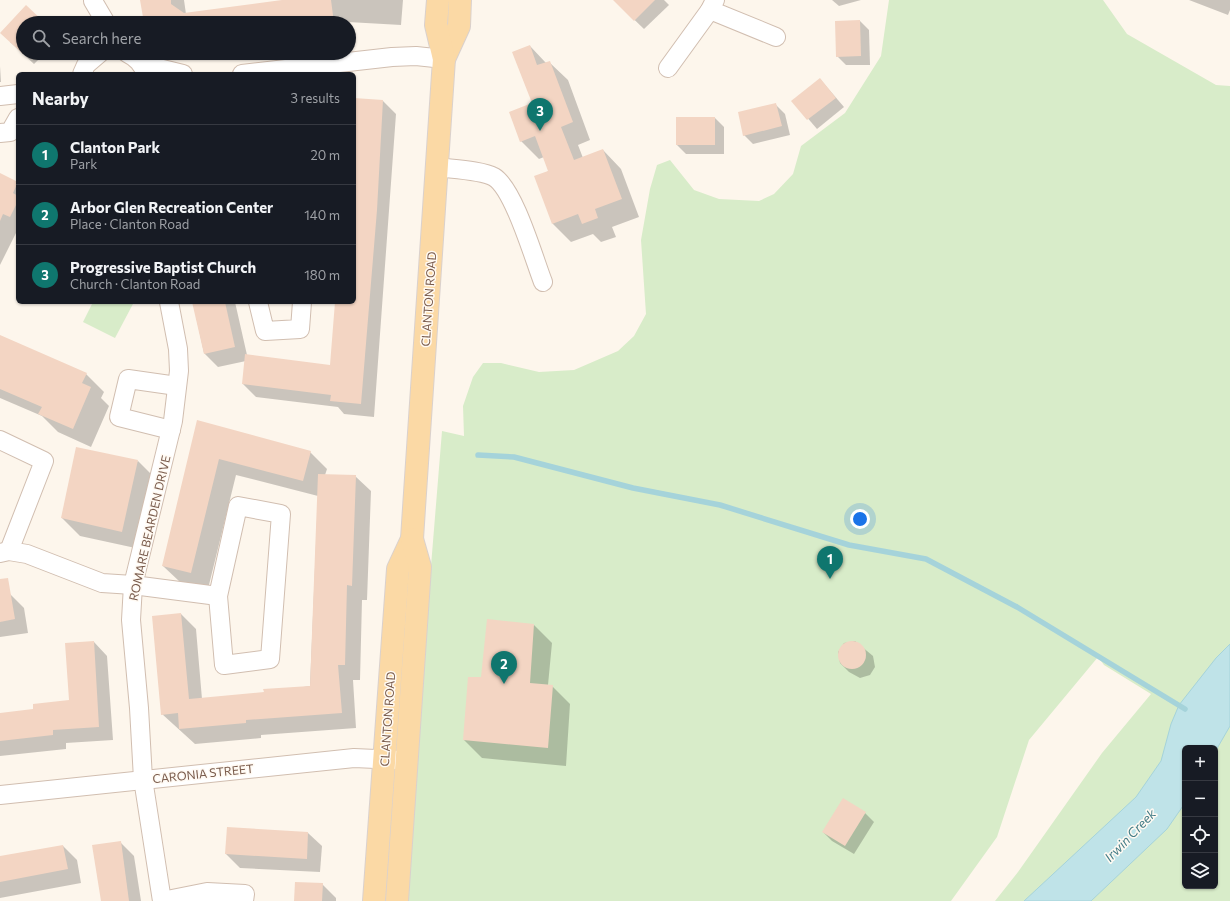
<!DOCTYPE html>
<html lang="en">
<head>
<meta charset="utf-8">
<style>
	:root { --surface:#171b24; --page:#242831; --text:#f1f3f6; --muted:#9ea1a6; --line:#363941; --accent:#0f766e }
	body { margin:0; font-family:Commissioner,sans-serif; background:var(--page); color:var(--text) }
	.controls { position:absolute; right:12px; bottom:12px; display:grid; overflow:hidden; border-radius:6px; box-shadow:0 1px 3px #0004 }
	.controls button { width:36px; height:36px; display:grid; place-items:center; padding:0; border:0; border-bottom:1px solid var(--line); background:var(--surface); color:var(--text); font:20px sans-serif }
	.you { position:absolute; left:860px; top:519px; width:14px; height:14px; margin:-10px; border:3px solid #fff; border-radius:50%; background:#1a73e8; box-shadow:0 0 0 6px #1a73e833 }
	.badge { display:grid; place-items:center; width:26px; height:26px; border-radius:50%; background:var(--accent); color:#fff; font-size:13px; font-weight:700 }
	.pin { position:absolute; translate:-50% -33px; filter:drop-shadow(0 1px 2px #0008) }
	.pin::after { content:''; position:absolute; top:21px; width:14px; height:12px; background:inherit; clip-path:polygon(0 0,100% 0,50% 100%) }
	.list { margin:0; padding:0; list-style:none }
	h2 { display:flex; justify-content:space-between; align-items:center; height:52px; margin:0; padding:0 16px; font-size:17px }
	h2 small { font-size:13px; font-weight:400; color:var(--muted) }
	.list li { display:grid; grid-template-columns:26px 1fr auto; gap:12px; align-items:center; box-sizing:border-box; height:60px; padding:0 16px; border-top:1px solid var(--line) }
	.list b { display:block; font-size:15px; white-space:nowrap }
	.list p { margin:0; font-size:13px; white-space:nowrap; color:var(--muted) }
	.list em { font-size:13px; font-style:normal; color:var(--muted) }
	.icon { flex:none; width:22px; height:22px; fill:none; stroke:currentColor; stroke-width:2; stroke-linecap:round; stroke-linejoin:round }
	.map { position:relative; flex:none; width:1230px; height:901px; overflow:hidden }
	.search { position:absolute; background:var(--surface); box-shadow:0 1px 3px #0004; left:16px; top:16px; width:340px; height:44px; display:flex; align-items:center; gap:10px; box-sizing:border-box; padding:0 14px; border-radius:22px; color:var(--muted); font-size:15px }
	.panel { position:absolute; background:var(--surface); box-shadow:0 1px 3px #0004; left:16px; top:72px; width:340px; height:232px; border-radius:6px }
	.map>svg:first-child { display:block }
	.green { fill:#d8ecc9; fill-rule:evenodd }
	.water { fill:#bfe3e8; stroke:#a5d3da }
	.shadow { fill:#0003 }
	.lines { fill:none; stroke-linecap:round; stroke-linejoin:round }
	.stream { stroke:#a5d3da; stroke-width:5.5 }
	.building { fill:#f3d5c3 }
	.minor-casing { stroke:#d1beb0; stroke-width:20 }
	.major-casing { stroke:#dad1cd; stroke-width:24 }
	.minor { stroke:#fff; stroke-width:18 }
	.major { stroke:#fbd9a5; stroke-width:22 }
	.labels { text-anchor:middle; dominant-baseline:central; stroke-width:3; stroke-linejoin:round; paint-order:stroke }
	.street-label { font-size:12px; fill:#7a5c4d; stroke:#fffaf3 }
	.water-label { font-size:13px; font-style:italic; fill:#437c86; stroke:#fffaf3 }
</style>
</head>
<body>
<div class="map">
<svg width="1230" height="901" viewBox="0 0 1230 901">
	<rect width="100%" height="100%" fill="#fdf6ec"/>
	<g class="green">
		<path d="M889,0h214l24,34 89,51 14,1v815h-235l23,-29 84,-119 49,-59 -47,-29 -6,-8 -69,83 -32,97 -46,64h-544l13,-200 22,-270 22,5 -1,-30 10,-29 10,-14h18l38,9 35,-2 44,-19 16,-15 12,-22 -5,-74 9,-51 7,-24 13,-5 24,30 25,9 40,2 15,-7 19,-20 8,-28 44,-33 36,-57zM1185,748h30v138h-30z"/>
		<path d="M93,302h41l-19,36 -32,-16z"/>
	</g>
	<path class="water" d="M1230,644v82l-15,26v-4h-30v55l-18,26 -76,72h-67l112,-104 25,-36 10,-37 8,-19 37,-47z"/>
	<g class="shadow">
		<path d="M141,0h43l2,14 104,-14h113l-2,25 -53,-3 -201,1z"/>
		<path d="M621,0h43l5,5 -25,24 -26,-25z"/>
		<path d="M832,0h29l-22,6z"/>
		<path d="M1189,0h41v10l-2,5z"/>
		<path d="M26,7l17,16h-20v30h22l-11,11 -24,-22z"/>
		<path d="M860,21l9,9 1,35h-24l-9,-9z"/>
		<path d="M530,46l16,17 3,-1 19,18 22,60 -12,5 5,13 20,-8 18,19 18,48 -27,10 4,10 -15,5 -8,-8 -22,8 -18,-18 -17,-47 13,-6 -5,-14 -5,2 -18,-18 12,-37z"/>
		<path d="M182,53h58l-51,6z"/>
		<path d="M0,66l1,16h-1z"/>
		<path d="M820,79l24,28 -27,22 -24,-28z"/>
		<path d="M354,99l29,2 13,13 -22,303 -30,-3 -6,-7 -82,-10 -13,-13 3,-23 -28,6 -14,-14 -11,-51h42l12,53 84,11 5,-64h18z"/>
		<path d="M776,105l9,9 5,21 -37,9 -9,-9z"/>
		<path d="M715,118l9,9v27h-38l-9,-9z"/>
		<path d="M0,174l18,9v46l-18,36z"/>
		<path d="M0,337l86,37 18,18 -3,6 8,8 -18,41 -33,-15 -16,-16 -42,-18z"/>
		<path d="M198,422l112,30 17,17 -2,6 30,1 16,15 -4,109h-5l-2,80h-7l3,48 -95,7v3l-66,6 -33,-30 19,-100 15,15 6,70 63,-6 45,-7 8,-190 -82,-21 -28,114 -28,-7 -17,-16z"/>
		<path d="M138,461l18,18 -16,70 -60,-13 -18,-18z"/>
		<path d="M10,594l14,14 4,25 -28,4v-41z"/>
		<path d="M534,625l18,18 -4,42 4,1 18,18 -4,62 -84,-8 -18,-18 18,-62z"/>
		<path d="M855,641l18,15 2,11 -5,8 -10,3 -11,-6 -9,-9 -2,-11 6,-9z"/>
		<path d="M94,642l13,14 6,84 -47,3v6l-66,7v-42l35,-4 35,-9z"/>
		<path d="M865,813l9,9 -20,32 -22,-13 -9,-9z"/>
		<path d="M308,833l14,13 -2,26 -80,-4 -14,-14z"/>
		<path d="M120,842l14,14 7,45h-39z"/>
		<path d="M63,846l14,14 4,23 -81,15v-41z"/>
		<path d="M322,884l14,14v3h-41z"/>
	</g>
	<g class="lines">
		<path class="stream" d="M478,455l36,2 119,31 87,17 129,40 77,14 91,48 168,102"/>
	</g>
	<g class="building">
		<path d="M140,0h31v4l13,9 98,-13h49l3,23h-190z"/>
		<path d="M613,0h42l-21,21z"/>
		<path d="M26,5l19,18h-22v31l-23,-21z"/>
		<path d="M860,20l1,36 -25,1 -1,-36z"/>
		<path d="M530,45l7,20 13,-4 23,61 -12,5 13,33 29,-11 19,50 -27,10 3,9 -16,6 -4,-10 -26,10 -18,-48 14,-5 -13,-35 -15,6 -11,-30 23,-9 -20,-51z"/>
		<path d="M820,78l16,20 -29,22 -16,-19z"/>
		<path d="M354,98l29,2 -6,110 -16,194 -31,-3 1,-6 -89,-11 3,-30 85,11 5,-63h19z"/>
		<path d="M776,103l6,23 -39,10 -5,-24z"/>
		<rect x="676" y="117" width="39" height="28"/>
		<path d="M0,173l18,9 -5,11 5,3v5l-8,16 -7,-3 -3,7z"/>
		<path d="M192,302h33l10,45 -31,7z"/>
		<path d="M0,335l87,38 -5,10 9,4 -18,42 -35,-15 4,-7 -42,-18z"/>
		<path d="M197,420l114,31 -8,30 -84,-22 -28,114 -29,-7z"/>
		<path d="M76,447l62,13 -16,72 -61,-14z"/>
		<path d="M318,474l38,1 -4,111 -5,-1 -2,80h-7l4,48 -96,7v3l-67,6 -1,-16 -17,2 -9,-99 29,-3 8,86 75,-7 -1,-3 47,-3z"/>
		<path d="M8,578l7,41 -15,3v-43z"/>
		<path d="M487,619l47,5 -4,59 23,2 -5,63 -85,-8 5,-63h13z"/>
		<circle cx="852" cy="655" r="14"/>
		<path d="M94,641l5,86 -46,3v5l-53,6v-28l33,-4v-5l36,-4 -4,-57z"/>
		<path d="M843,798l23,14 -21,34 -23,-14z"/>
		<path d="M227,827l81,5 -1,27 -82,-5z"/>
		<path d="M121,841l8,60h-28l-9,-56z"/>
		<path d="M63,845l5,24 -68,13v-26z"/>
		<path d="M295,882l28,1 -1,18h-28z"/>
	</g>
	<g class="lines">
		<g class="minor-casing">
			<g id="minor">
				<path d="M93,1l13,22"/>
				<path d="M710,10l66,27"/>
				<path d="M127,53c10,5 15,11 19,21"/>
				<path d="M142,64l41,10"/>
				<path d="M668,68l42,-58 5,-10"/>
				<path d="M82,74l4,-9 14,-12"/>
				<path d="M242,74l150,-17 24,-1 28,3"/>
				<path d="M0,96l18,-2"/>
				<path d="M0,133l10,-1 8,-14"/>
				<path d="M437,167c14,2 45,3 57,10 20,12 40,82 49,105"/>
				<path d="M258,302l7,29 35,-2 2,-27"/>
				<path d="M171,430l-52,-13 9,-38 49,7"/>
				<path d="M0,440l44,21 -35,90"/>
				<path d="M238,506l43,8 -11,145 -46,6 -6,-69z"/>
				<path d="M0,553l9,-2 18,3 75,29 31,2 85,11"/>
				<path d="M0,795l354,-37 44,2"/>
				<path d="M162,901l-19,-122 -4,-71 -8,-88 2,-35 40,-164 6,-50 -1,-22 -9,-47"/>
				<path d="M162,901l45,-9 38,2 -1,7"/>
			</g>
		</g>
		<g class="major-casing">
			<g id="major">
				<path d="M444,59l15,-33 1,-26"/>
				<path d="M374,901l24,-332 14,-30 2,-31 30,-449 -8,-34 2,-25"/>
				<path d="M397,901l23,-334 -8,-28"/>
			</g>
		</g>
		<use href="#minor" class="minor"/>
		<use href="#major" class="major"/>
	</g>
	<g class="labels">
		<g class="street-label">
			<text transform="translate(428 299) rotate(-86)">CLANTON ROAD</text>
			<text transform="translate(149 528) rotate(-77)">ROMARE BEARDEN DRIVE</text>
			<text transform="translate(387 719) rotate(-86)">CLANTON ROAD</text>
			<text transform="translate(203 773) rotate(-6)">CARONIA STREET</text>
		</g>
		<g class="water-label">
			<text transform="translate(1130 835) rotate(-46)">Irwin Creek</text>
		</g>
	</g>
</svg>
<div class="controls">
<button>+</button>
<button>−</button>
<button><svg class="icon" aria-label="locate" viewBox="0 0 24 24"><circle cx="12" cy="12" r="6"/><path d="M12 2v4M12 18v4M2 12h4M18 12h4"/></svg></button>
<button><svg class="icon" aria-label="layers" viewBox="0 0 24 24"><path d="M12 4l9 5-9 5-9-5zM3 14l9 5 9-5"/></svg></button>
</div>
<div class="you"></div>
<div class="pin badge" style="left:830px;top:579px">1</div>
<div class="pin badge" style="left:504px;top:684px">2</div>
<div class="pin badge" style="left:540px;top:131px">3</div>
<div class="search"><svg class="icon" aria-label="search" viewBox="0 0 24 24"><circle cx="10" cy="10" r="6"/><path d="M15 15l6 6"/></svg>Search here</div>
<section class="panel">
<h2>Nearby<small>3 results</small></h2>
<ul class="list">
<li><span class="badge">1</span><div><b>Clanton Park</b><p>Park</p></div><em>20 m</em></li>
<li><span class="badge">2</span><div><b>Arbor Glen Recreation Center</b><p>Place · Clanton Road</p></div><em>140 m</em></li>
<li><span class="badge">3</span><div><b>Progressive Baptist Church</b><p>Church · Clanton Road</p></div><em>180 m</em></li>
</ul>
</section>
</div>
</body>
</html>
